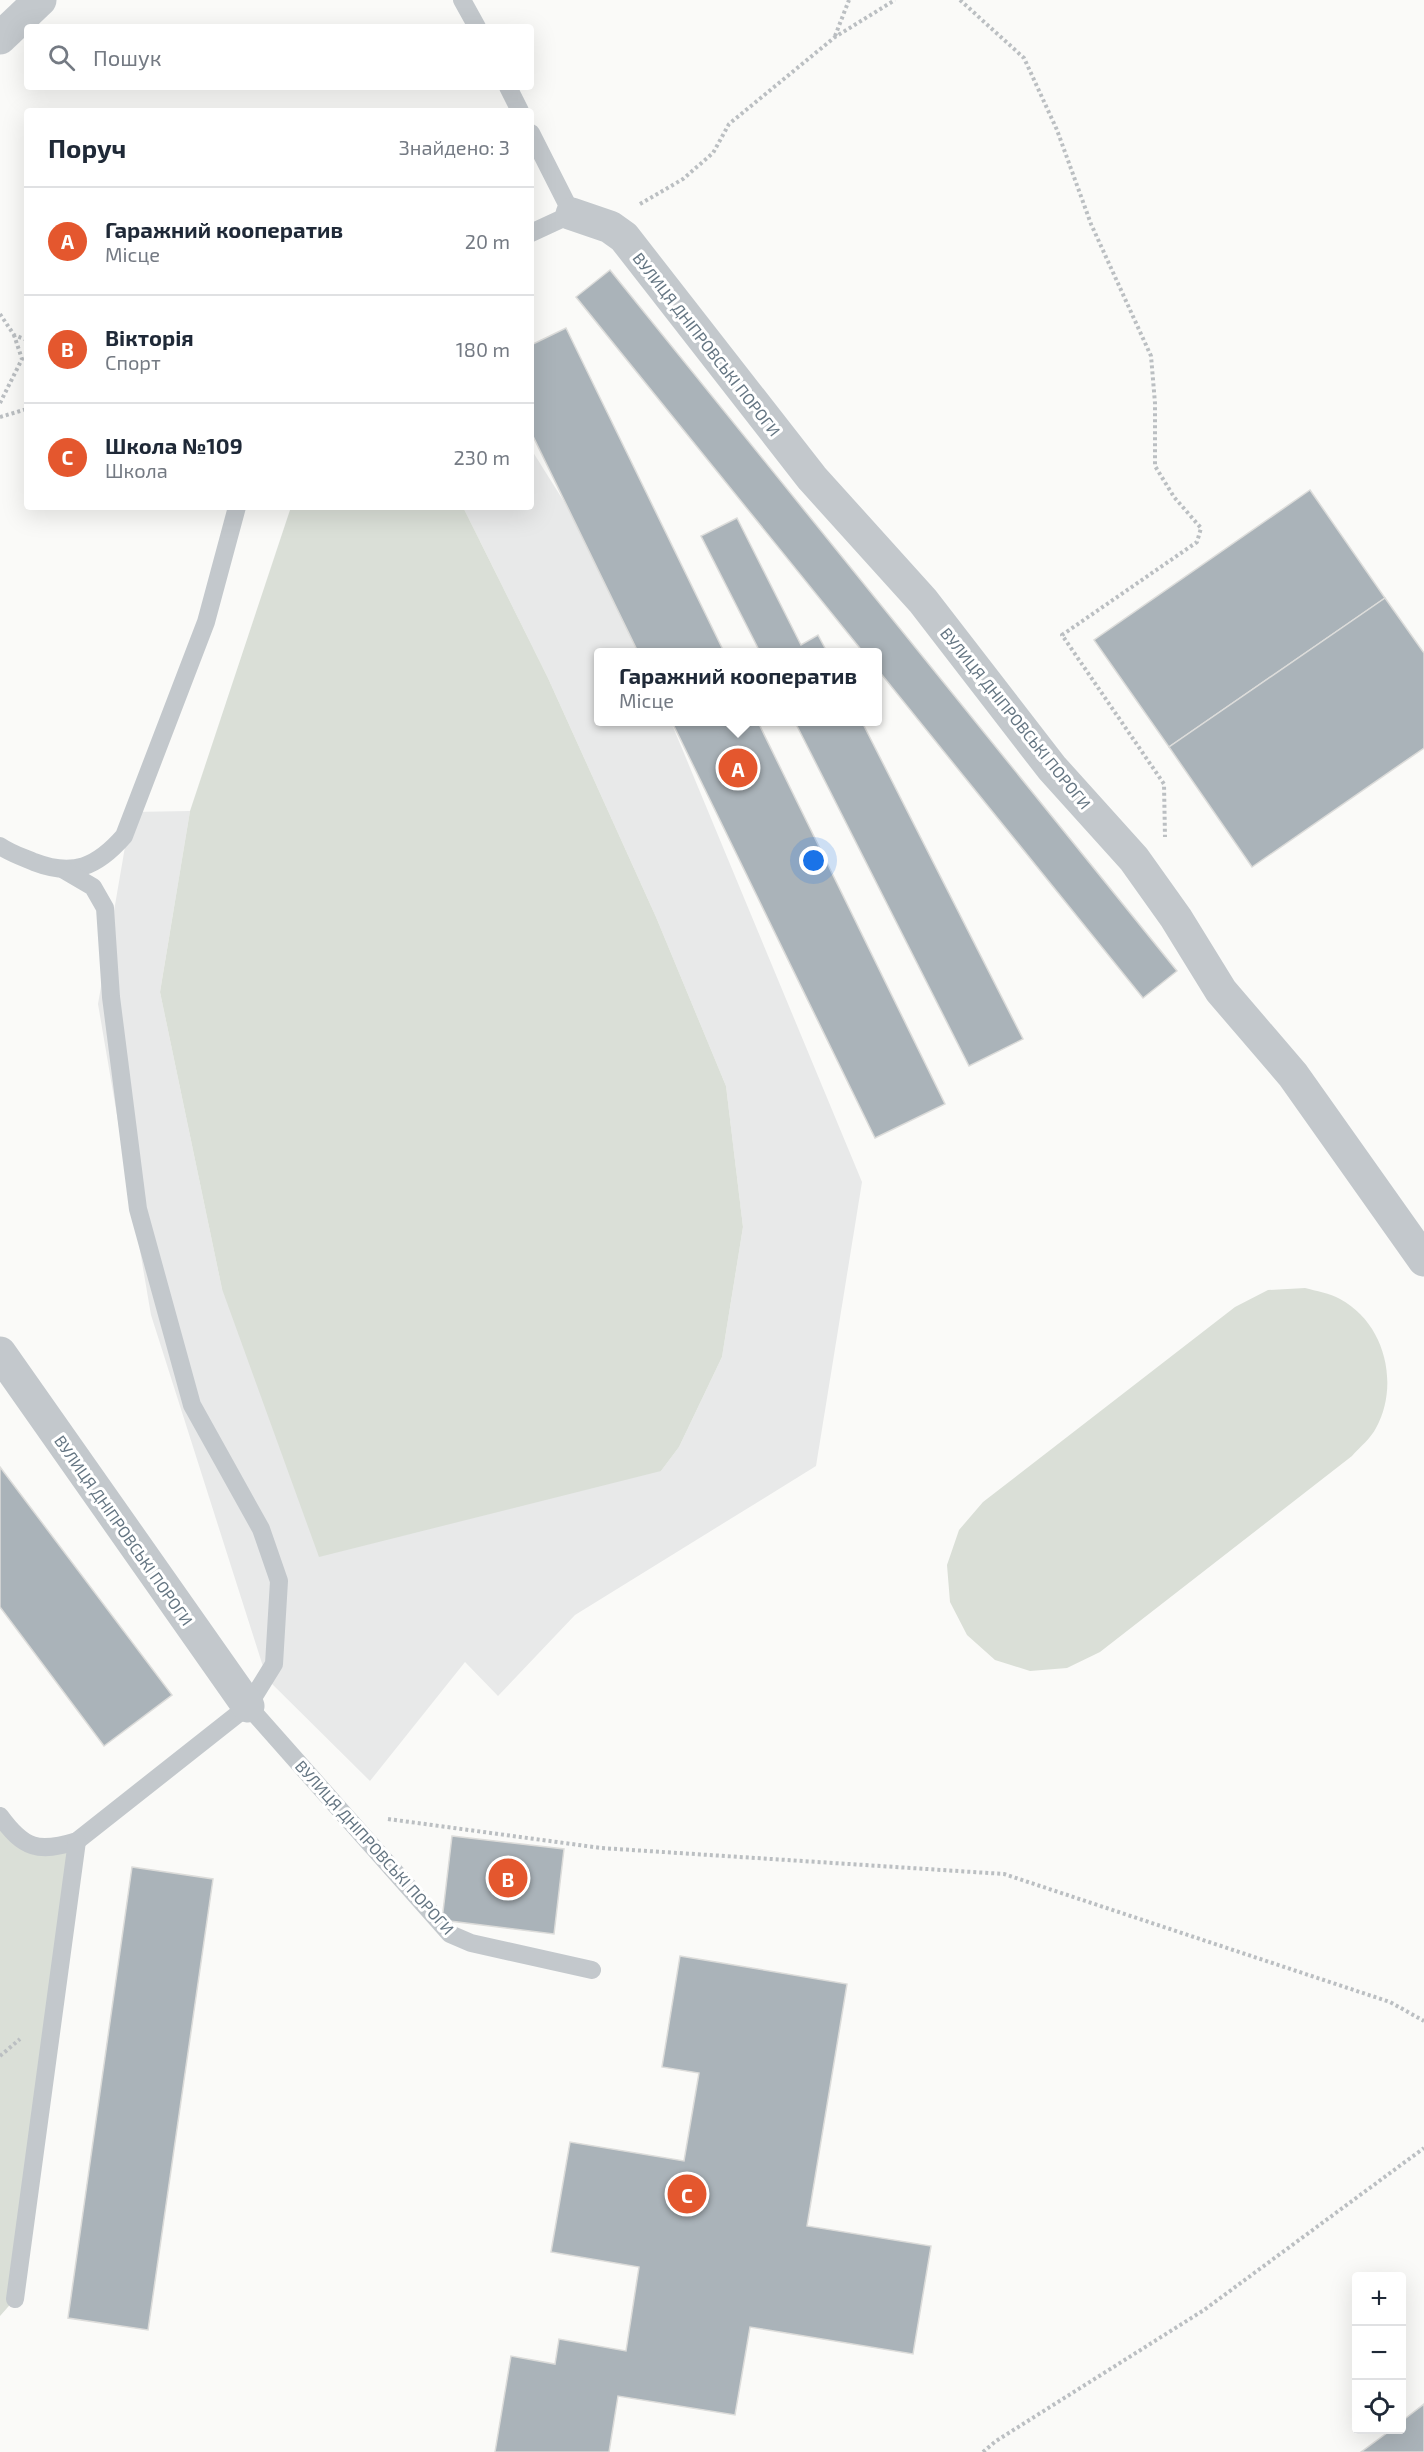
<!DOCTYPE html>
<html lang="uk">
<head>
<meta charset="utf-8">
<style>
	:root { --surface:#fff; --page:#f2f2f3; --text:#1f2937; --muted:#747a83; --line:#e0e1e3; --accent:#e4572e }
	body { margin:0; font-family:"Exo 2",sans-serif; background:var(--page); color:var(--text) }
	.controls { position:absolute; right:18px; bottom:18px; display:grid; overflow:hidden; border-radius:6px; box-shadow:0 6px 24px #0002 }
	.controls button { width:54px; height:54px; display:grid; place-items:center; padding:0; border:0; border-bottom:2px solid var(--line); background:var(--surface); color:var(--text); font:30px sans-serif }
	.you { position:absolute; left:814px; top:861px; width:21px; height:21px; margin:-15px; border:4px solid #fff; border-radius:50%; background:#1a73e8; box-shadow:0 0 0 9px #1a73e833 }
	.badge { display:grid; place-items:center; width:39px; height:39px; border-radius:50%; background:var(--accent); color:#fff; font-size:20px; font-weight:700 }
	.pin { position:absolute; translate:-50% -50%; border:3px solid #fff; box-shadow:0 2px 6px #0006 }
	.popup { position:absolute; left:594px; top:648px; width:288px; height:78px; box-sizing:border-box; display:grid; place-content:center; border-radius:6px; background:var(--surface); filter:drop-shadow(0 2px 4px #0005); font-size:20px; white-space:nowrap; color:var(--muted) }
	.popup b { font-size:22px; color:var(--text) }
	.popup::after { content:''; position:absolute; left:50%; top:100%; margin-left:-12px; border:12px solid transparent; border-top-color:var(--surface) }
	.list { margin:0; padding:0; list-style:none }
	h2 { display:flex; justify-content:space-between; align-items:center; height:78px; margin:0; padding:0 24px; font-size:26px }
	h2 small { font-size:20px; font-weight:400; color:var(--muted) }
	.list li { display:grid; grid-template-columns:39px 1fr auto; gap:18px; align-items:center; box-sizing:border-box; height:108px; padding:0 24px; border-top:2px solid var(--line) }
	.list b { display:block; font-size:22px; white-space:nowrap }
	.list p { margin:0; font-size:20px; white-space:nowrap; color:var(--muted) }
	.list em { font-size:20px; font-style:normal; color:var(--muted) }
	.icon { flex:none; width:33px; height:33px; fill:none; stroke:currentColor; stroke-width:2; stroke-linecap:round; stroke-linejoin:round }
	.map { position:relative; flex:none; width:1424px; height:2452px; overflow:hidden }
	.search { position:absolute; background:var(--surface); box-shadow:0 6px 24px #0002; left:24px; top:24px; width:510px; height:66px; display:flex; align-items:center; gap:15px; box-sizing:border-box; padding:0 21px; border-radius:6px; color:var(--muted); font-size:22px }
	.panel { position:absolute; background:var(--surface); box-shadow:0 6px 24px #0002; left:24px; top:108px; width:510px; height:402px; border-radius:6px }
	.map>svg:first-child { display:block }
	.built { fill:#e8e9e9 }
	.green { fill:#dadfd7 }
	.building { fill:#aab3b9; stroke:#dcdcda; stroke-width:1.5 }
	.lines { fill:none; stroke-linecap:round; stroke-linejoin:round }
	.path { stroke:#bbbfc2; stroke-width:4; stroke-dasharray:3 3; stroke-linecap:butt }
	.lane { stroke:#c3c8cc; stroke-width:18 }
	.street { stroke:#c3c8cc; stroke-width:33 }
	.labels { text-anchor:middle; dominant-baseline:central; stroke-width:6; stroke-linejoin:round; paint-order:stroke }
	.street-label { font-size:16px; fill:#657683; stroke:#fff }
</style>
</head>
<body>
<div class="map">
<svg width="1424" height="2452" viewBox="0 0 1424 2452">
	<rect width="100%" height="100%" fill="#fafaf8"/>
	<path class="built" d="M531,449l76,121 35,82h-44v70h73l191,460 -46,284 -241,149 -77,81 -33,-34 -95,119 -103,-102 -116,-364 -53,-311 33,-192 59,-1 -30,181 62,297 439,182 18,-24 43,-90 21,-130 -17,-141 -70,-169 -108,-239 -85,-171h68z"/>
	<g class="green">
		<path d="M291,507h172l85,171 108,239 70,169 17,141 -21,130 -43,90 -18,24 -342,86 -97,-268 -62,-297 30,-181z"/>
		<path d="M1305,1288c11,3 25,5 35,11 45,24 60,85 36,129 -5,10 -16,19 -24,28l-252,196 -33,16 -37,3 -35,-11 -28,-25 -17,-33 -3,-37 12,-35 24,-28 252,-195 33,-17z"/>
		<path d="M0,1816l15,21 62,4 -62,458 -15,17z"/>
	</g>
	<g class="building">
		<path d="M610,270l567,701 -34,27 -265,-328v-18h-15l-287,-355z"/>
		<path d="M566,328l158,324h-86l-107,-220v-87z"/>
		<path d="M1310,490l75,108 -216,149 -75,-107z"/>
		<path d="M737,518l64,127 17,-10 9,17h-67l-59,-116z"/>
		<path d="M1385,598l39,55v95l-172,119 -83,-120z"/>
		<path d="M672,722h86l187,382 -70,34z"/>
		<path d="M795,722h67l161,317 -54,27z"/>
		<path d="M0,1467l172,228 -68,51 -104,-139z"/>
		<path d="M452,1836l112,13 -10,85 -112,-14z"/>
		<path d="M132,1867l81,12 -65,451 -80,-12z"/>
		<path d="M680,1956l167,28 -40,242 124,20 -18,108 -163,-27 -15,88 -117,-19 -9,56h-114l16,-96 44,8 4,-25 67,12 13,-84 -88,-15 19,-110 114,19 15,-88 -37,-6z"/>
		<path d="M1424,2404v48h-63l30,-22h11v-9z"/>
	</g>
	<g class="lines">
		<g class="path">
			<path d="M960,0l64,58 33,72 34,94 60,132 4,47v63l19,31 27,31 -4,14 -135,93 102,149 1,53"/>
			<path d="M835,36l14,-36"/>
			<path d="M640,204l43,-25 30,-26 16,-29 106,-87 60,-37"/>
			<path d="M0,314l14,21 13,5"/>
			<path d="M0,403l22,-44 -8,-24"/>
			<path d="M0,417l27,-8"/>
			<path d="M388,1819l213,29 403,26 386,128 34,19"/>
			<path d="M0,2056l20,-17"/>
			<path d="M983,2452l13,-11 208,-131 220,-162"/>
		</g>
		<g class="lane">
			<path d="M462,0l15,27"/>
			<path d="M508,87l12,24"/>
			<path d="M531,133l41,81 -41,19"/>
			<path d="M0,846c10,7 22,11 34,16 39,15 63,5 90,-26l82,-214 31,-115"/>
			<path d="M248,1706l202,228 21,9 121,27"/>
			<path d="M0,1816c24,33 38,37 77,25l171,-135 26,-42 5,-83 -18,-52 -69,-124 -54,-196 -27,-212 -6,-89 -12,-21 -29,-17"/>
			<path d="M15,2299l62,-458"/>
		</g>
		<g class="street">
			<path d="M0,38l40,-38"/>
			<path d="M572,214l38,13 14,10 188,241 111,123 129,167 82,91 42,59 45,73 72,84 131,185"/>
			<path d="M0,1353l248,353"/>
		</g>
	</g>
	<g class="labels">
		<g class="street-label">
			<text transform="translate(707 344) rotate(52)">ВУЛИЦЯ ДНІПРОВСЬКІ ПОРОГИ</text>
			<text transform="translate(1016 718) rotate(51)">ВУЛИЦЯ ДНІПРОВСЬКІ ПОРОГИ</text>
			<text transform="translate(124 1530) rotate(55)">ВУЛИЦЯ ДНІПРОВСЬКІ ПОРОГИ</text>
			<text transform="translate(375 1847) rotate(48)">ВУЛИЦЯ ДНІПРОВСЬКІ ПОРОГИ</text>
		</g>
	</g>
</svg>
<div class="controls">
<button>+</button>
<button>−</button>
<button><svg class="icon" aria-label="locate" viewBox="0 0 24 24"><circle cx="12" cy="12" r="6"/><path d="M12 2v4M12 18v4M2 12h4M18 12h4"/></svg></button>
</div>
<div class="you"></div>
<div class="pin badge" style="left:738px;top:768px">A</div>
<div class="popup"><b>Гаражний кооператив</b>Місце</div>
<div class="pin badge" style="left:508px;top:1878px">B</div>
<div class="pin badge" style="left:687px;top:2194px">C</div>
<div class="search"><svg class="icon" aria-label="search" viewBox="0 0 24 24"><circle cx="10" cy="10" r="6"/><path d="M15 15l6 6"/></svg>Пошук</div>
<section class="panel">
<h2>Поруч<small>Знайдено: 3</small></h2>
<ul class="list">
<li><span class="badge">A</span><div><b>Гаражний кооператив</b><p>Місце</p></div><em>20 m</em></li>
<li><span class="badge">B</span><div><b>Вікторія</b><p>Спорт</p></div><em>180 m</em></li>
<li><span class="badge">C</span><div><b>Школа №109</b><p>Школа</p></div><em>230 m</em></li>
</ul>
</section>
</div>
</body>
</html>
